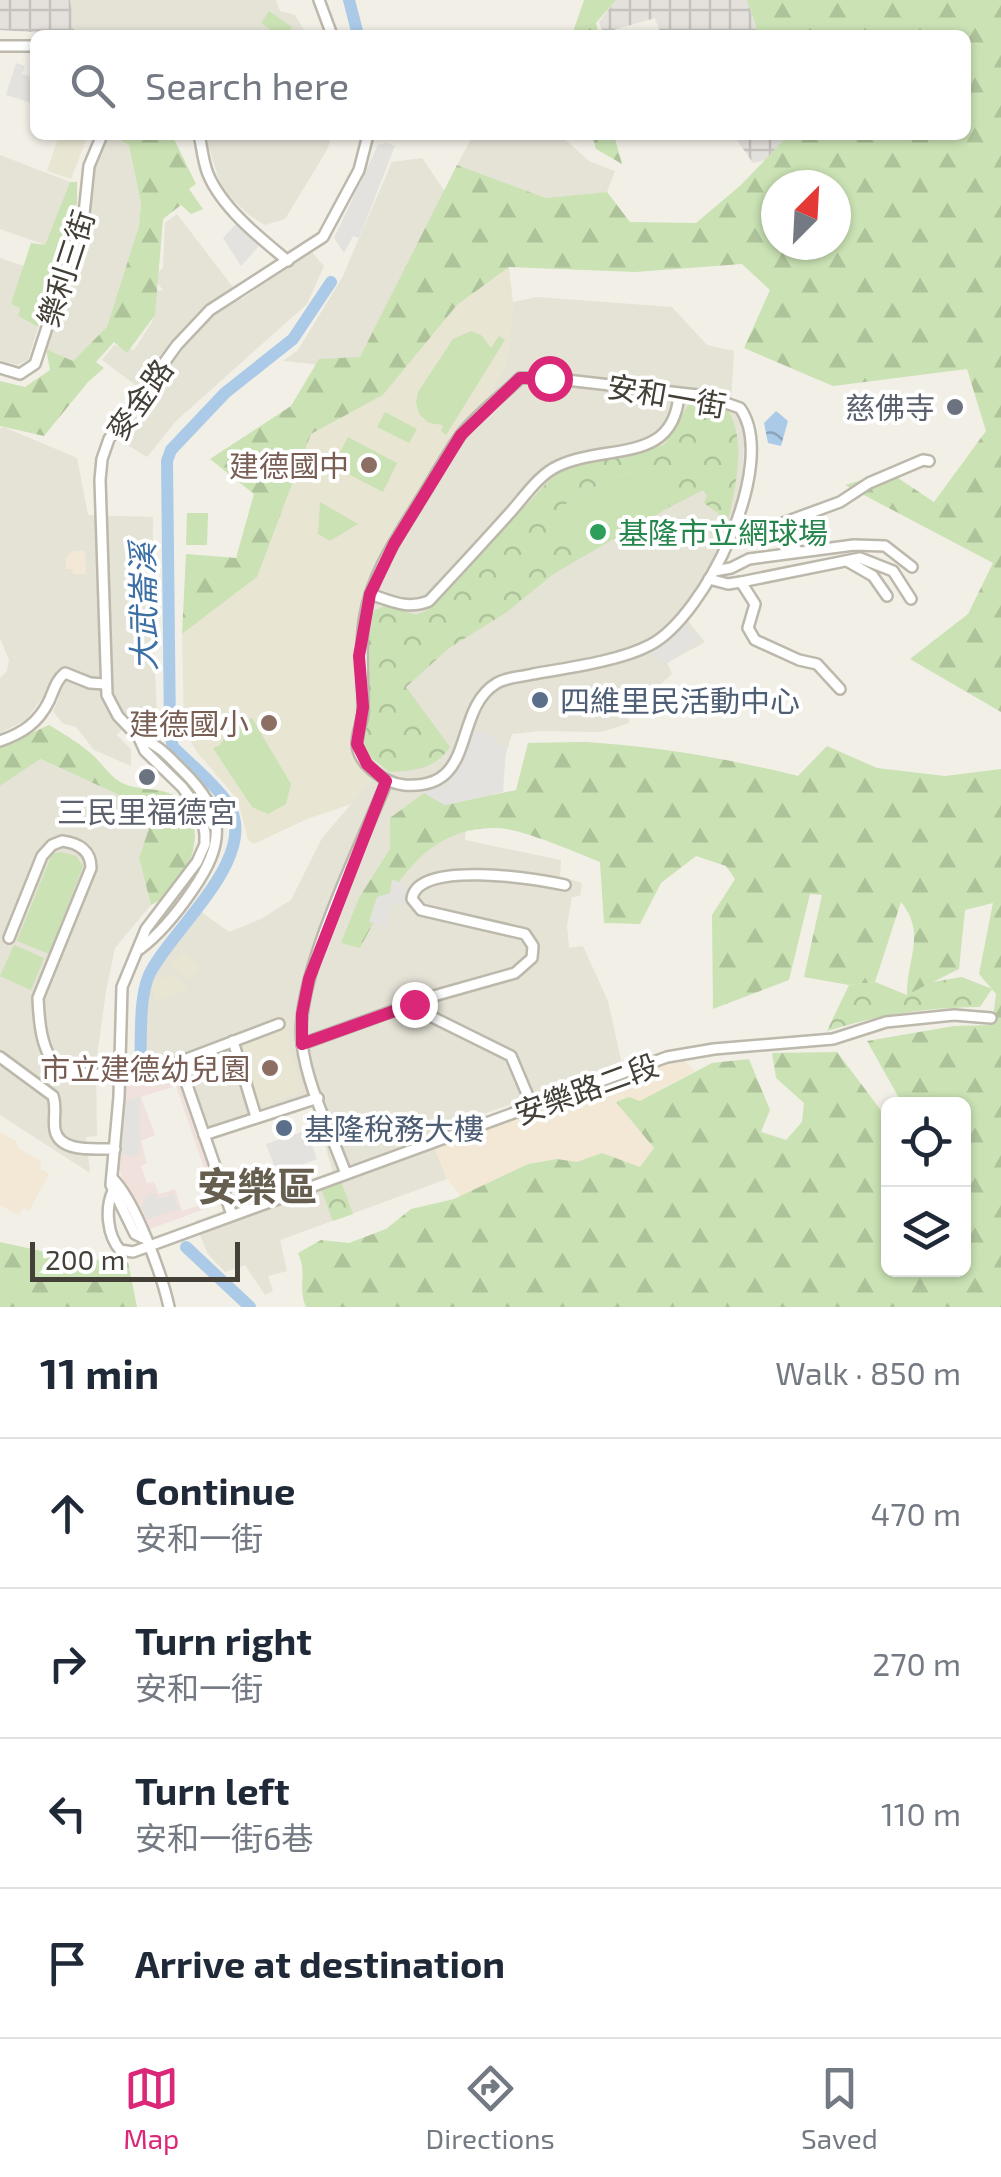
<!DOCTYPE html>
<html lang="en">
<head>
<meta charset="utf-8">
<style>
	:root { --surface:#fff; --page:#f2f2f3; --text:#1f2937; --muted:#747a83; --line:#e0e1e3; --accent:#db2777 }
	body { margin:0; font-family:"Exo 2","Noto Sans TC",sans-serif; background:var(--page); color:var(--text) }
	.controls { position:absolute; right:30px; bottom:30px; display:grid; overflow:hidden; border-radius:15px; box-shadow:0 2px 8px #0004 }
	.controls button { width:90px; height:90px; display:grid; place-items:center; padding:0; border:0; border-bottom:2px solid var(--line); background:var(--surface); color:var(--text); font:50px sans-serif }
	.compass { position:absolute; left:761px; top:170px; width:90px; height:90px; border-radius:50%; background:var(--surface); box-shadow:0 2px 8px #0004; rotate:24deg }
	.scale { position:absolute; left:30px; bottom:25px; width:210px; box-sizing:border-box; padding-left:10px; border:5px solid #444037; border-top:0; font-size:28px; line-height:35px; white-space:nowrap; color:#444037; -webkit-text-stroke:8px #fff; paint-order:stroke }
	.stop { position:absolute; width:30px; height:30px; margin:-22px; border:8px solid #db2777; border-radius:50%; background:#fff }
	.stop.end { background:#db2777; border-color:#fff; box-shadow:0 2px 10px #0008 }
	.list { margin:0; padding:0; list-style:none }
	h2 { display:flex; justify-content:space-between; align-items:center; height:130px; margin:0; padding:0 40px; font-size:42px }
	h2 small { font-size:32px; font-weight:400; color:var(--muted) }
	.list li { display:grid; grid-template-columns:65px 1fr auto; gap:30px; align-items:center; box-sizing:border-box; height:150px; padding:0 40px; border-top:2px solid var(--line) }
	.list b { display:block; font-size:38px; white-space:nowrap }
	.list p { margin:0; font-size:32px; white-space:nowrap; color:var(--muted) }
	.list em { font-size:32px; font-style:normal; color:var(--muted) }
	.icon { flex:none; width:55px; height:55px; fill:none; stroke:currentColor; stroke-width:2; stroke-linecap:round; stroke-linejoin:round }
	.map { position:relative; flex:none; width:1001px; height:1307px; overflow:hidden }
	.search { position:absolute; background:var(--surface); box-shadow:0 2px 8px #0004; left:30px; right:30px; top:30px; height:110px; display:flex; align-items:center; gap:25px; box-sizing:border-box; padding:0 35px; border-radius:15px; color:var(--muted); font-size:38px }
	.sheet { height:730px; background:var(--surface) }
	nav { display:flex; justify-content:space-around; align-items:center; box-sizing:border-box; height:140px; border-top:2px solid var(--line); background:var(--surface); font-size:28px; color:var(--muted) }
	nav a { display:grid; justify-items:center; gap:5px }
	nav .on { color:var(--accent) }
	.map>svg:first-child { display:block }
	.residential { fill:#e5e2d6 }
	.commercial { fill:#f2e8d5 }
	.industrial { fill:url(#industrial-grid) }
	.education { fill:#e9e5d3 }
	.medical { fill:#f1e1dc; fill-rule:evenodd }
	.green { fill:#cae2b4 }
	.forest { fill:url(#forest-firs); fill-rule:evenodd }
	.park { fill:url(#park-crowns) }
	.parking { fill:#e3e2df }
	.water { fill:url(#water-waves) }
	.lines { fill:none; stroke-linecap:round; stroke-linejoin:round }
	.river { stroke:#aacae8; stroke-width:12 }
	.minor-casing { stroke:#bcb8ab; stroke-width:14 }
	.minor { stroke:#fff; stroke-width:9 }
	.route { stroke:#db2777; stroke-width:12 }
	.worship-dot { fill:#6b7280; stroke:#fff; stroke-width:4 }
	.education-dot { fill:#8d6e63; stroke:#fff; stroke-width:4 }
	.leisure-dot { fill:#2e9e5b; stroke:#fff; stroke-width:4 }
	.service-dot { fill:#5c6f8a; stroke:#fff; stroke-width:4 }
	.labels { text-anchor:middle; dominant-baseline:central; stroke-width:8; stroke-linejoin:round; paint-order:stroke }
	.street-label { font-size:30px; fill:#444037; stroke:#fff }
	.worship-label { font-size:30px; fill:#5b616d; stroke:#fff; text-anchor:end }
	.education-label { font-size:30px; fill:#785e54; stroke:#fff; text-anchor:end }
	.leisure-label { font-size:30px; fill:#27864d; stroke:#fff; text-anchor:start }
	.service-label { font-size:30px; fill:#4e5e75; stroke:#fff; text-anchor:start }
	.water-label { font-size:32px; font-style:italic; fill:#3c70a5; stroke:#fff }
	.district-label { font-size:40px; font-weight:bold; fill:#665f4f; stroke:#fff }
</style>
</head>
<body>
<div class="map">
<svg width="1001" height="1307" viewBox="0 0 1001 1307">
	<defs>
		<pattern id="industrial-grid" width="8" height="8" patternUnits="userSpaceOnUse" patternTransform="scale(2.5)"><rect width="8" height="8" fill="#e4e1dc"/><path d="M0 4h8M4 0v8" fill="none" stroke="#c5c2bd"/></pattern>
		<pattern id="forest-firs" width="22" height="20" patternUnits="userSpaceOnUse" patternTransform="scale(2.5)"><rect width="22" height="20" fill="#cae2b4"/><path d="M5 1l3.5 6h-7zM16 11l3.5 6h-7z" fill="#afc39b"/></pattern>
		<pattern id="park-crowns" width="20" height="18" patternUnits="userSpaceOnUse" patternTransform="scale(2.5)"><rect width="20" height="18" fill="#cae2b4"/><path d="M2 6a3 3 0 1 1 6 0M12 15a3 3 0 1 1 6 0" fill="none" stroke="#afc39b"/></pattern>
		<pattern id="water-waves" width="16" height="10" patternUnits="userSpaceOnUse" patternTransform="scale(2.5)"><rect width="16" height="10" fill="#aacae8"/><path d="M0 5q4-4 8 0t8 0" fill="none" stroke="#8ca5bd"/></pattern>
	</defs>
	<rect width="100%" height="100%" fill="#f2efe7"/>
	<g class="residential">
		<path d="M70,0h206l4,11 15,4 12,20h-232z"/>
		<path d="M205,135h127l-5,15 -42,69 -20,6 -15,-9 -28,-27z"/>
		<path d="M473,135h87l29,26 26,10 -8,21 -61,6 -89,-33z"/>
		<path d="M109,137l20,7 12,59 -2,23 -32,102 -34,33 -27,-12 8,-34 37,-111 4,-38z"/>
		<path d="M0,155l70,27 -25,63 -45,-16z"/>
		<path d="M422,158l24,35 -86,176 -77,-8 15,-11 44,-72 50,-116z"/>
		<path d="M177,214l65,85 69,-48 13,15 -17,38 -131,117 -29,36 -29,-18 28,-46 -44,-33 12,-15 20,5 18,-28 3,-31 8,-1 -10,-13 10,-9 2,-45z"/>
		<path d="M0,258l24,8 -13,38 9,4 -2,8 20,11 -10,33 -11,5 -17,-5z"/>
		<path d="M537,297l135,10 35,38 27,6 -3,49 14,15 -3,80 -7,42 -50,80 20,25 -38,21 5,11 -44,40 1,9 -27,9 -62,-1 -28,3 -26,85 -20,11 -1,10 96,20 -1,16 22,7 -2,13 -8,1 -5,29 2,22 14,-2 25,55 14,63 -193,70 18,45 -167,61 7,31 -19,5 5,15 -8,4 -20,-30 -20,7 -18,-19 -12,-32 138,-49 -22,-74 -107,36 -24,-71 -8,-4 -32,6 3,-82 6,-14 47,-61 33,24 32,-13 30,-19 31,-62 49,-57 -13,-19 -6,-20 3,-84 7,-44 25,-65 74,-121 26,-30 20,-35 6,-61z"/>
		<path d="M4,427l73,31 11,57 65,2 -1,83 5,118 -27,2 -13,15 14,14v17l-37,-16 -18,-23 -14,-4 -9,-12 6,-13 -12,-7 -21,29 -26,13v-55l7,-7 2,-11 -9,-22v-210z"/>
		<path d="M39,759l117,52 -17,47 12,47 -36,43 -9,43 -10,73 1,72 -11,1 4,36 -90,-58v-329z"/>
	</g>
	<g class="commercial">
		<path d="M72,551h13l1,23h-13l-1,-5h-6v-11z"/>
		<path d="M679,1056l16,15 -56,31 15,46 -14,19 -38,-14 -25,10 -20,-4 -29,5 -67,32 -14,-17 -13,-31 164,-59 -1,-5z"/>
		<path d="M0,1132l16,9 2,7 23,13v8l8,5 -20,37 -6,-3 -4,7 -19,-10z"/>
	</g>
	<g class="industrial">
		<path d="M0,0h70l5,35 -75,-5z"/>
		<path d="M616,0h131l12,35h-98l-6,-17 -52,15 -4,-11z"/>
		<path d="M729,135h54v6l-18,19 -12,3 -17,-24h-5z"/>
	</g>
	<g class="education">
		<path d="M59,135h29l-17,44 -24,-8z"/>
		<path d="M509,267l4,35 -6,61 -20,35 -26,30 -74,121 -25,65 -7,44 -3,84 6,20 14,18 -20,24 -45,15 -53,25 -6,-4 -10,-40 -41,-48 -13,-21 -2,-97 75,-57 54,-143 72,-39 74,-90z"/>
		<path d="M182,951l18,14 -12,15 -18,-14z"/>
		<path d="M175,974l14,16 -33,11 -7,-18z"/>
		<path d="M291,1019l-3,24 15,49 -46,15 -22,-67z"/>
	</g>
	<path class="medical" d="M172,1060l49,143 -71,26 -21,-34 -10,-26 3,-98 20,1zM176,1086l39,114 -33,11 -7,-22 -16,5 -5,-12 -7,1 -6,-17 6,-3 -6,-22 14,-6 -14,-38z"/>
	<g class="green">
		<path d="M269,11l23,16 -3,5 3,3h-15l-16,-12z"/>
		<path d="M70,182h7v21l-39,124 -20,-11 2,-8 -9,-4 20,-61 14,2z"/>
		<path d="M471,331l10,4 10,13 8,-12 6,4 -59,95 -5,-4 2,-6 -14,-2 -10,-9 -3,-12 2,-10 35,-53z"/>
		<path d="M385,412l32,17 -8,14 -32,-16z"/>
		<path d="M348,437l49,26 -14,29 -50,-26z"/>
		<path d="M645,463l25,44 -86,49 -27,-47 42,-24 -2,-6 17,-9 5,8z"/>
		<path d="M320,502l38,22 -28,17 -12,-7z"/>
		<path d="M187,513h21l-1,32h-21z"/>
		<path d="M252,718l39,66 -5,20 -18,10 -16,-7 -39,-59 7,-3 11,-17 16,-3 -1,-4z"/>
		<path d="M61,852l15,4 7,10 -34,88 -32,-13 35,-87z"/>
		<path d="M14,945l30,13 -13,32 -31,-14z"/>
	</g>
	<g class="forest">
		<path d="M584,0h32l-20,23 3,12h-27z"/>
		<path d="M747,0h254v712l-91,-53 58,-45 25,-51 -148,-78 44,-13 45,30 52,-71 -19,-62 -134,17 -89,-38 26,-58 -28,-26 -107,8 -126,-5 -52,38 -74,90 -72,39 -54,143 -75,57 4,-80 50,4 18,-64 -44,-35 81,-53 28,-47 41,-2 97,-192 89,33 61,-6 23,30 66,1 45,-38 42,-44v-6h183v-100h-207zM776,185h60v60h-60z"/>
		<path d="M110,135h62l24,49 -7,5 14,20 -12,5 -10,-9 -18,14 -8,96 -28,38 -13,-11 -18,20 8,6 -16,14 -44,54 -44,-10v-45l25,6 25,-17 -4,-21 27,12 34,-34 32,-101 2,-23 -12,-58z"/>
		<path d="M592,135h22l8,29 -26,-15z"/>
		<path d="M49,725c13,8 27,16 39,26 12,9 21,25 34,32 16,8 39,4 53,13 40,27 13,93 -24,109l-12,-47 16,-47 -115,-52 -40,27v-39z"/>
		<path d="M578,742c74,3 147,16 220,34l29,-30 50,22 68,8 56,-7v538h-695c-9,-22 2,-31 -8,-54l23,-13 28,3 37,-14 25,-20 43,-10 74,-35 29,-5 20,3 25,-9 38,14 14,-19 -38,-46 13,-5 11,4 72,-38 37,-4 21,51 -9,22 25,8 16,-18 2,-19 -28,-25 -4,-25 65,-1 46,61 5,-5v162h76v-166h-71l6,-6 -32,-57 87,-15 38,-1 4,-31 -17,-20 14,-71 -28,7 -6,59 -52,26c-1,-34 20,-61 -6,-93l-26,80 -26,3 -45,-8 18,-82 -12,-1 -21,86 -76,29 -1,-94 23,-36 -9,-13 -30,-10 -35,27 -21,41 -36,-1 -4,-61c-26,-10 -77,-33 -103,-34 -75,-2 -106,63 -137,120l-19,-5 18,-45 31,-49v-31l34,-25 21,12 71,-15 12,-47z"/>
		<path d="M0,1242l73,16 55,4 9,45h-137z"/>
	</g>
	<g class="park">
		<path d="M702,399l22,7c25,28 11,82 4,115l-24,-18 3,-7 -4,-6 -33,17 -25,-44 -27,15 -5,-8 -15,9 2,5 -43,25 27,47 -32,19 -45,37 -58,36 -43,39 44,60c-17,23 -33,23 -60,25l-24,-18 -3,-20 5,-24 -4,-30 8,-68 14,-7 30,10 12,-5 133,-142 103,-23 26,-43z"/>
		<path d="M962,977l30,12 -12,18c-56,1 -99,7 -153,24l22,-46 26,-3 32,13 25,-13z"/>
		<path d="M339,1176l14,38 -20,7 -14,-38z"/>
	</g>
	<g class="parking">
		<path d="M16,63l9,3 -3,8 13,4v26l-29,-9z"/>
		<path d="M387,143l8,3 -36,92 -6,-2 -9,17 -10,-15 44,-93z"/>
		<path d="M236,224l23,22 -18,20 -18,-28z"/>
		<path d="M679,619l21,20 -34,25 -14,-9 -1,-10z"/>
		<path d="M470,729l21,7 15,13 -3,43 -58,13 -21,-12 2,-11 22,-18z"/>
		<path d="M392,879l18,9 -2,17 -17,-3 -4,24 -18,-4 8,-25 13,-4z"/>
		<path d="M140,1096v58l-9,3 -11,-4 3,-51z"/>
		<path d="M307,1130l10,29 -40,15 -11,-30z"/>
		<path d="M156,1193l3,6 14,-5 6,15 -31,10 -7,-12 5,-11z"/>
	</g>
	<path class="water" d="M776,411l12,10 -7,25 -13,-3 -4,-20z"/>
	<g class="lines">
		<g class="river">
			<path d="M349,0l9,35"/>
			<path d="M140,1067c2,-27 -2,-66 9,-92 21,-45 115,-120 78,-173 -14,-20 -36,-37 -54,-55l-3,-13 -3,-273 4,-11 54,-57 68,-54 38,-57"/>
			<path d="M186,1247l64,60"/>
		</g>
		<g class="minor-casing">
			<g id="minor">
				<path d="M319,0l13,35"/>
				<path d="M0,46h35"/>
				<path d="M199,135c3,12 4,27 9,39 14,34 52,64 80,87"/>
				<path d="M0,368l20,6 15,-10 49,-150 5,-48 13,-31"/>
				<path d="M520,378h29l157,18 34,12c40,55 -35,209 -90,237 -30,16 -83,23 -117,29 -12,3 -26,3 -36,9 -46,27 -18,108 -93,102 -19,-2 -47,-21 -47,-42 0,-10 5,-20 6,-30 1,-33 -4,-64 2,-98 8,-45 36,-83 59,-121 12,-19 23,-40 36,-58 17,-22 40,-38 60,-58z"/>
				<path d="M798,551l-17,-17 -1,-10 60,-22 29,-19 54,-23 6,1"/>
				<path d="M847,561l26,15 14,20"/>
				<path d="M714,571l17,-3 18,-9 105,-14 31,1 27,21"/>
				<path d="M709,579l19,5 13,-2 119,-24 33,13 18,28"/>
				<path d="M741,582l14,22 -7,24 7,12 44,20 18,4 23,25"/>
				<path d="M370,594c21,7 38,16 59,7 27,-29 53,-57 79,-86 15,-16 30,-40 50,-49 49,-23 116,-1 121,-72"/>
				<path d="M139,738c19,6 29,18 43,32 44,43 44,72 10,121 -15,22 -31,42 -52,58"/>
				<path d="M0,741c23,-8 38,-18 49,-40 5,-11 7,-21 16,-28l25,10 15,1"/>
				<path d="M9,938l33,-82 10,-11 10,-4c16,2 29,9 29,27l-53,130c1,23 3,55 21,70l32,7 28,-3"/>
				<path d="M410,1006l101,50 22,52"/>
				<path d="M233,1041l23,76"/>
				<path d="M302,1044l135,-49 78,-22 17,-15 1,-12 -8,-12 -104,-24 -9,-11c5,-40 124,-20 153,-14"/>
				<path d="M0,1057l53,39c4,12 0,23 2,34 5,24 42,18 60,19"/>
				<path d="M204,1135l114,-37"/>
				<path d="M346,1174c-15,-42 -39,-87 -44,-131 -9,-62 60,-200 85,-262"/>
				<path d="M112,1178c23,22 50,97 57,129"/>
				<path d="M113,1191c-8,17 -6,44 7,59l13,2 534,-195 47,-8 119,-10 53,-17 68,-7 37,3"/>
				<path d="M232,1215l-53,-153 100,-38"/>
				<path d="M143,1238l-8,-4 -24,-49 8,-88 3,-110 24,-58 51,-67 8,-18v-10l-4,-22 -19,-25 -37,-36 -6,-13 -21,-22 -11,-21 -7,-215 2,-21 7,-20 68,-94 33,-35 113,-73 36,-67 9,-35"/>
			</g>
		</g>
		<use href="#minor" class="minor"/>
	</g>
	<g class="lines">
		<path class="route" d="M414,1004l-112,40v-30l7,-35 77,-198 -19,-17 -10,-20 6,-37 -4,-51 11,-62 24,-50 67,-109 59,-57h29"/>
	</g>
	<g class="worship-dot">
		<circle cx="955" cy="407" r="10"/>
		<circle cx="147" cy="777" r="10"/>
	</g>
	<g class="education-dot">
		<circle cx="369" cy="465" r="10"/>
		<circle cx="269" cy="723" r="10"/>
		<circle cx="270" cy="1068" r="10"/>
	</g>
	<circle class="leisure-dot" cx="598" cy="532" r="10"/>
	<g class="service-dot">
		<circle cx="540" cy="700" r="10"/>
		<circle cx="284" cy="1128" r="10"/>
	</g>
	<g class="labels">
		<g class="street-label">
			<text transform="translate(65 268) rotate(-72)">樂利三街</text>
			<text transform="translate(667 395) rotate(10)">安和一街</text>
			<text transform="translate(139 399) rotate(-55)">麥金路</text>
			<text transform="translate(586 1088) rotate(-20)">安樂路二段</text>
		</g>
		<g class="worship-label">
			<text x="935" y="407">慈佛寺</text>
			<text x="147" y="811" text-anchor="middle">三民里福德宮</text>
		</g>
		<g class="education-label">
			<text x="349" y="465">建德國中</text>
			<text x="249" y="723">建德國小</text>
			<text x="250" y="1068">市立建德幼兒園</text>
		</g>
		<g class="leisure-label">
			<text x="618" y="532">基隆市立網球場</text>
		</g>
		<g class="service-label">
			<text x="560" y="700">四維里民活動中心</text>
			<text x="304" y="1128">基隆稅務大樓</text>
		</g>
		<g class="water-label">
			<text transform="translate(142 607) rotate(-91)">大武崙溪</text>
		</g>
		<g class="district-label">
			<text x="257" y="1185">安樂區</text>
		</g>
	</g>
</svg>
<div class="controls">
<button><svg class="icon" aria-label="locate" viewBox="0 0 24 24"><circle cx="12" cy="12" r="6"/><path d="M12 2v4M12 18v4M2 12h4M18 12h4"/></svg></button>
<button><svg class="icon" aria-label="layers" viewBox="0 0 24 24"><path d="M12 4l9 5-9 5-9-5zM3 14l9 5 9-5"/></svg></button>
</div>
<svg class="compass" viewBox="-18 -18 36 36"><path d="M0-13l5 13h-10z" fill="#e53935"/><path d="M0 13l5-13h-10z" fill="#747a83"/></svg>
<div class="scale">200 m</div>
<div class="stop" style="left:549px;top:378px"></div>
<div class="stop end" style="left:414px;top:1004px"></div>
<div class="search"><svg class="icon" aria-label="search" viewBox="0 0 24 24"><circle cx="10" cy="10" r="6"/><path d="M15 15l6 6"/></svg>Search here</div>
</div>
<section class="sheet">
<h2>11 min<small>Walk · 850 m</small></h2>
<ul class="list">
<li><svg class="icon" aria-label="ahead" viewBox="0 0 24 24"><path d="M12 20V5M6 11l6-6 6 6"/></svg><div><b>Continue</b><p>安和一街</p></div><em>470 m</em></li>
<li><svg class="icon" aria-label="right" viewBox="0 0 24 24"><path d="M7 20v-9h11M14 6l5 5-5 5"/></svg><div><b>Turn right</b><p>安和一街</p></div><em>270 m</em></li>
<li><svg class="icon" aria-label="left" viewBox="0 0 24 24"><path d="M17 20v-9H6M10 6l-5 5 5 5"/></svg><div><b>Turn left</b><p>安和一街6巷</p></div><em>110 m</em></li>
<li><svg class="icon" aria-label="arrive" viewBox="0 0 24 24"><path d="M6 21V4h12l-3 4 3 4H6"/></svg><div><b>Arrive at destination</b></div></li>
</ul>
</section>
<nav>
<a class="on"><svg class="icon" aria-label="map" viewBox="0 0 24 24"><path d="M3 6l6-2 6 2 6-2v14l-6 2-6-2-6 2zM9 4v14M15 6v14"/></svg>Map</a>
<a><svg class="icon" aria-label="directions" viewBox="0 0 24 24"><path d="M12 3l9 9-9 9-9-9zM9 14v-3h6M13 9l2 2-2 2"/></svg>Directions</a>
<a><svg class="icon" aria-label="saved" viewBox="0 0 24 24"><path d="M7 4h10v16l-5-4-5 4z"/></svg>Saved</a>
</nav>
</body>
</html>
